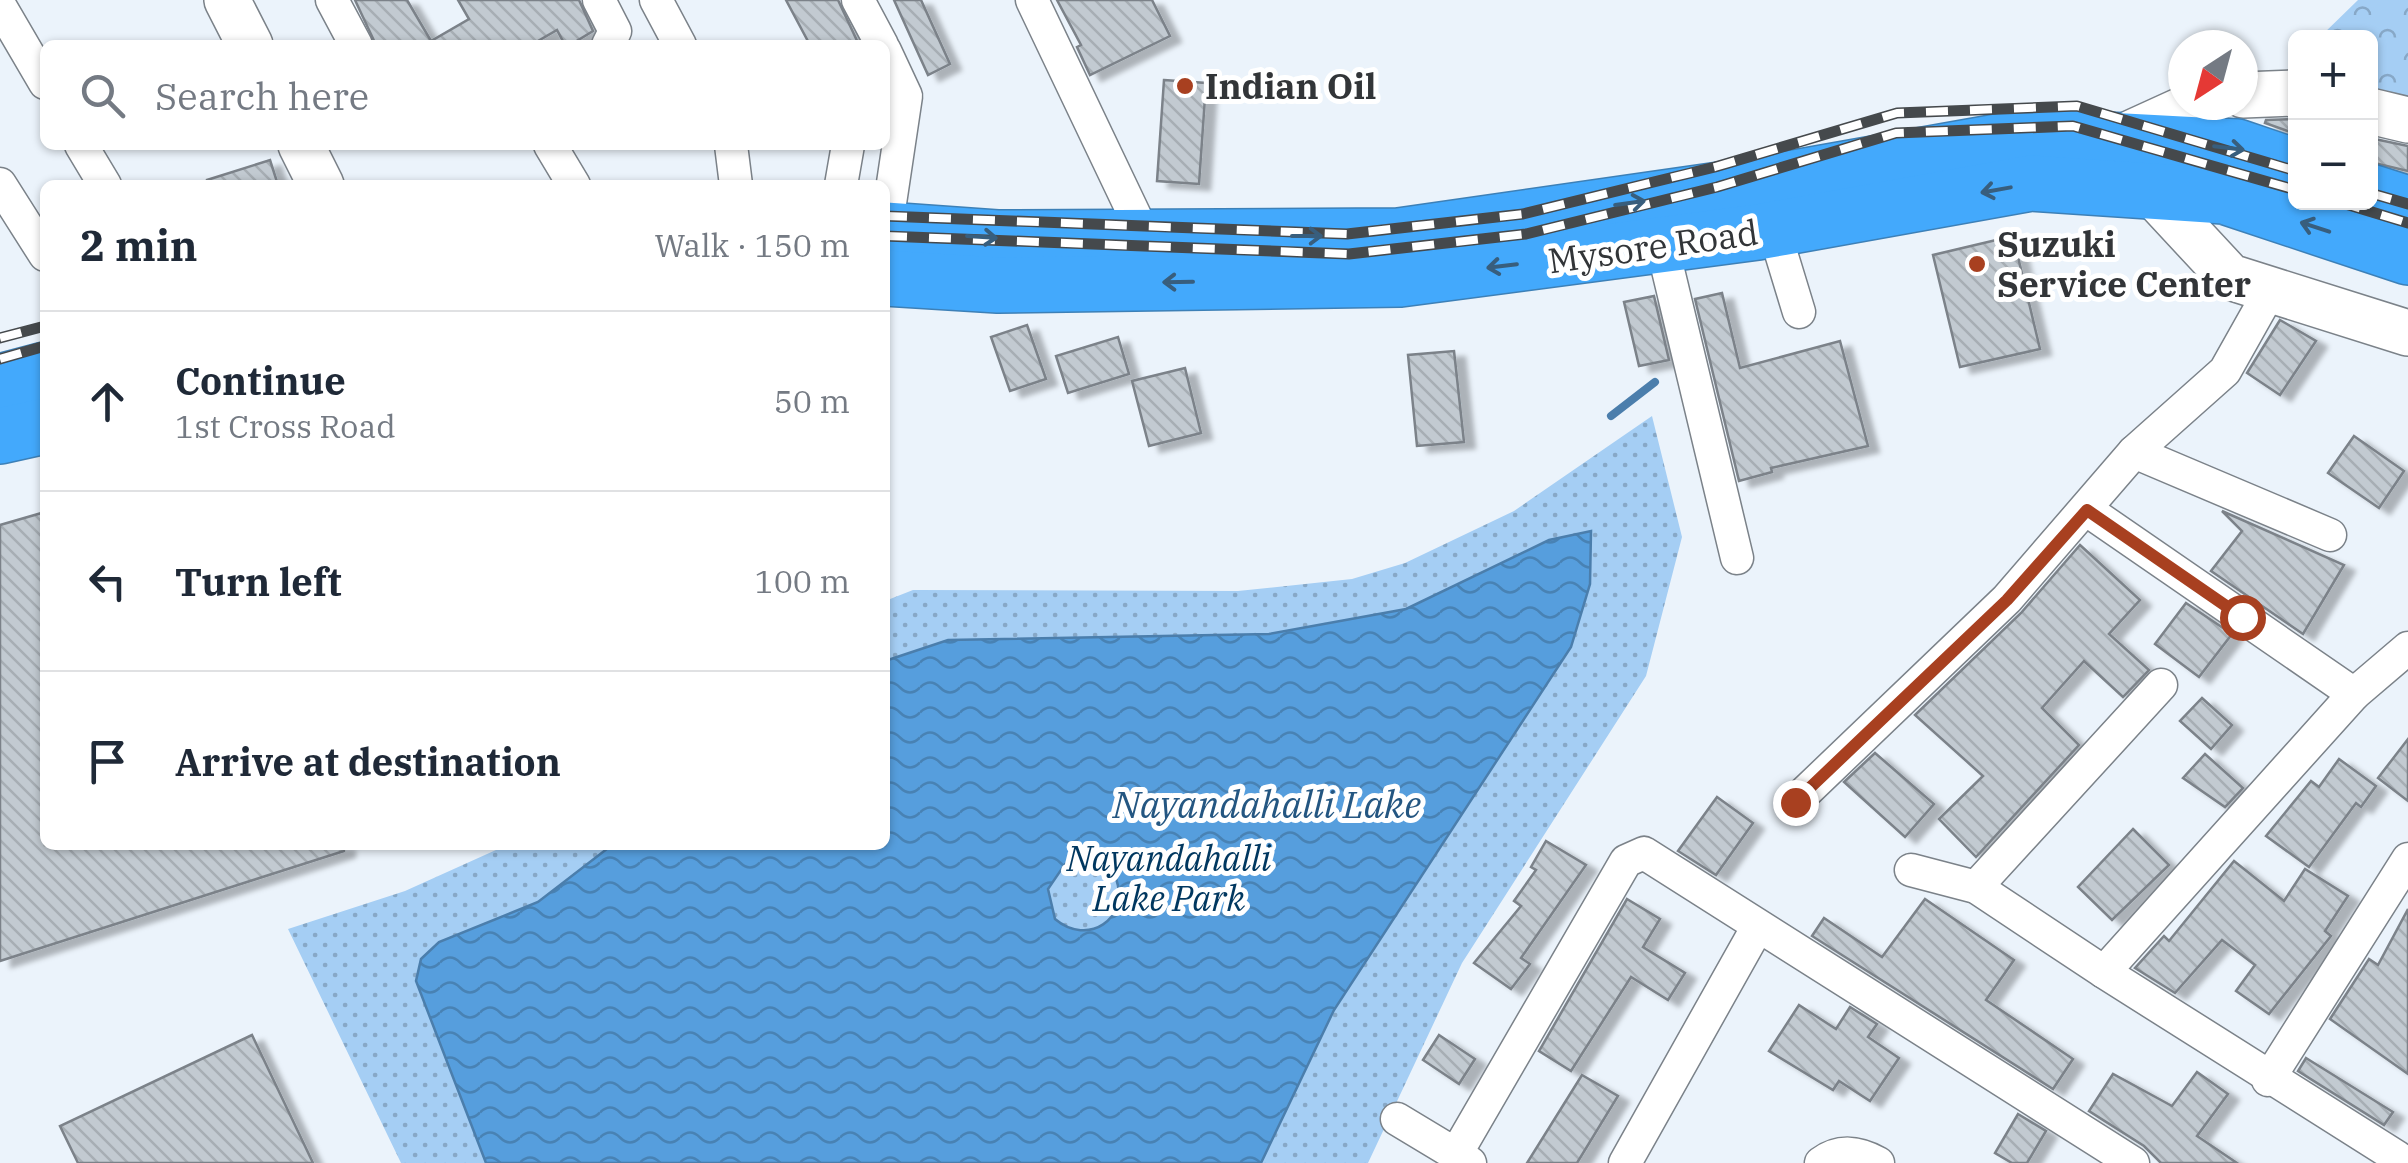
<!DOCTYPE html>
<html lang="en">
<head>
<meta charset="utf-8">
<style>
	:root { --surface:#fff; --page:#f6f6f7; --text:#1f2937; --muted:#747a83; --line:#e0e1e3 }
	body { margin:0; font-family:"IBM Plex Serif",serif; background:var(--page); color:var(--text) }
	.controls { position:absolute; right:30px; top:30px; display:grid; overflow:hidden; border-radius:15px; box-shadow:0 2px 8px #0004 }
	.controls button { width:90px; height:90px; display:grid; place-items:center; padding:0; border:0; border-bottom:2px solid var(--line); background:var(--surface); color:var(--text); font:50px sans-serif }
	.compass { position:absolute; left:2168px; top:30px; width:90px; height:90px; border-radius:50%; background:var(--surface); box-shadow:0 2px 8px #0004; rotate:216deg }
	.stop { position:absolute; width:30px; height:30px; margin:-22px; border:8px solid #a84020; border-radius:50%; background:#fff }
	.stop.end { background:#a84020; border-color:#fff; box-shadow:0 2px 10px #0008 }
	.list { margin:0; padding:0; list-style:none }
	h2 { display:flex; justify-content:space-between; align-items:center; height:130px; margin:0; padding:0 40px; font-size:42px }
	h2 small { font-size:32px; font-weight:400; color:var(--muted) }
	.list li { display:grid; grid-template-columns:65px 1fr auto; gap:30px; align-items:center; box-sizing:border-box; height:180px; padding:0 40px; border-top:2px solid var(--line) }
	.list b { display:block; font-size:38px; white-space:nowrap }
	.list p { margin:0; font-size:32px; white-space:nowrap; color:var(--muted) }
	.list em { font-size:32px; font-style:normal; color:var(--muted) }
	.icon { flex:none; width:55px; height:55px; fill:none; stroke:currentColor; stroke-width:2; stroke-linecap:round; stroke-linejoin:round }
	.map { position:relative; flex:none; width:2408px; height:1163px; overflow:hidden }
	.search { position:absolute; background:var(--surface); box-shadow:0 2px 8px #0004; left:40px; top:40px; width:850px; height:110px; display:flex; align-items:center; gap:25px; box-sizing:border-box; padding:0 35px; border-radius:15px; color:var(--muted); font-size:38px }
	.panel { position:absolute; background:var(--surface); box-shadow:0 2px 8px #0004; left:40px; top:180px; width:850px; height:670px; border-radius:15px }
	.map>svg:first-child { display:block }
	.green { fill:url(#green-dots) }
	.forest { fill:url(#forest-crowns) }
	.water { fill:url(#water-waves); stroke:#4b7eac; stroke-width:2.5; fill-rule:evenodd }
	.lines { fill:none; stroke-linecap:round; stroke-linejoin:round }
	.stream { stroke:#4b7eac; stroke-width:8 }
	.building { fill:url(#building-back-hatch); stroke:#7b8289; stroke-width:2.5; filter:url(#shadow) }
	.street-casing { stroke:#7b8289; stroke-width:35 }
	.secondary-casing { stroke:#7b8289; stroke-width:48 }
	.highway-casing { stroke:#3d80b7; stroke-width:58 }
	.street { stroke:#fff; stroke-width:32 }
	.secondary { stroke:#fff; stroke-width:45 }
	.highway { stroke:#43a9fc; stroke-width:55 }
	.rail-casing { stroke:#45494c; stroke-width:11 }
	.rail { stroke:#fff; stroke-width:8; stroke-dasharray:22; stroke-linecap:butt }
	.oneway { stroke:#385e7d }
	.route { stroke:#a84020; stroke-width:12 }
	.poi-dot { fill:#a84020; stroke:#fff; stroke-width:4 }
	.labels { text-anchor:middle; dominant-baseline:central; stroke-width:10; stroke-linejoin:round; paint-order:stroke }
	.poi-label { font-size:35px; font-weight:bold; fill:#323538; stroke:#fff; text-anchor:start }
	.street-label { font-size:35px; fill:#323538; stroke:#fff }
	.park-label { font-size:35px; font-style:italic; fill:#00375f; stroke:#fff }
	.water-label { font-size:38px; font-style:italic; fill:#245681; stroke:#fff }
</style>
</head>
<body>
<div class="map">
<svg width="2408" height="1163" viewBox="0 0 2408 1163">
	<defs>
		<pattern id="green-dots" width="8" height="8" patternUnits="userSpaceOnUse" patternTransform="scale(2.5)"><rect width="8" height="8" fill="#a5cef4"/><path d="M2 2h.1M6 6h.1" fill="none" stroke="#87a8c7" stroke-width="1.8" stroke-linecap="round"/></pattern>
		<pattern id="forest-crowns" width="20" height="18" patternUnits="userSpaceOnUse" patternTransform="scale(2.5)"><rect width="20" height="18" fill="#a5cef4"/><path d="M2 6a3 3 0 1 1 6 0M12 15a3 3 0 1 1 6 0" fill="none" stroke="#87a8c7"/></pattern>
		<pattern id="water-waves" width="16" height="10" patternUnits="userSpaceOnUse" patternTransform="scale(2.5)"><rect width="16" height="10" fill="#569edd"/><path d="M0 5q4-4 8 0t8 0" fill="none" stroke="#4882b4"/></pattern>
		<pattern id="building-back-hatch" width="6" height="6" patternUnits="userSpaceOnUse" patternTransform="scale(2.5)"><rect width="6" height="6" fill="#c2cad1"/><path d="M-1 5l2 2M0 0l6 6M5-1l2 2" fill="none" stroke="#a7aeb4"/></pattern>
		<filter id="shadow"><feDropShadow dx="11" dy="6" stdDeviation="2.5" flood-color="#0004"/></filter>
	</defs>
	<rect width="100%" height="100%" fill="#ebf3fb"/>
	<path class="green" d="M1652,416l30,121 -36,139 -184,287 -94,200h-967l-113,-234 117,-38 102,-46h378v-244l28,-11 325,1 114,-12 53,-16 109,-52z"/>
	<path class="forest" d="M2358,0h50v104l-37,-11 -1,-55h-51z"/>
	<path class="water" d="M1591,531l-1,53 -19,63 -237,363 -73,153h-775l-70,-182 5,-22 18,-17 99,-40 74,-57h273v-184l63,-21 321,-6 137,-25 143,-69zM1088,859l28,19c14,41 -28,69 -61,41l-7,-30 17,-25z"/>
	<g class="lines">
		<path class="stream" d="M1611,416l44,-34"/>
	</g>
	<g class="building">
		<path d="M355,0h52l24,41 38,-22 -11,-19h121l14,31 -23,14h-5l-8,-15 -26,15h-155z"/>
		<path d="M786,0h52l21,45h-49z"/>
		<path d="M894,0h27l29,64 -22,11z"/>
		<path d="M1057,0h95l18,36 -80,39 -13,-28 4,-2z"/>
		<path d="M1164,80l42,3 -7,101 -42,-3z"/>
		<path d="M2296,119v15l-31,-11 1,-3z"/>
		<path d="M2370,138l38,8v25l-38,-9z"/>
		<path d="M270,160l8,25h-71v-5z"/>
		<path d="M2013,236l27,113 -80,18 -27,-112z"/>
		<path d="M1722,293l18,75 100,-27 28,105 -97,22 1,4 -33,9 -44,-182z"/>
		<path d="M1654,296l15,64 -30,6 -15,-64z"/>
		<path d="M2280,320l36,21 -36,54 -33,-22z"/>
		<path d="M1027,325l19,54 -36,12 -19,-54z"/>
		<path d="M1118,337l11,37 -61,19 -12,-37z"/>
		<path d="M1454,351l10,91 -47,4 -9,-91z"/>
		<path d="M1185,368l16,65 -52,13 -17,-65z"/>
		<path d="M2354,436l50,35 -25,37 -51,-35z"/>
		<path d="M2222,511l122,54 -41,69 -92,-63 31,-40z"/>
		<path d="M45,512v333h299v6l-344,110v-436z"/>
		<path d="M2080,545l60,55 -31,34 40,36 -26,27 -39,-36 -42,47 37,37 -103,112 -37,-38 44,-43 -68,-61 106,-102z"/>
		<path d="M2186,603l46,31 -33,43 -44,-33z"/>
		<path d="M2202,698l30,27 -21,24 -31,-28z"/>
		<path d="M2408,739v62l-30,-23z"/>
		<path d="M1875,753l59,51 -29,33 -61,-55z"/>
		<path d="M2205,754l38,34 -18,19 -42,-29z"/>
		<path d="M2339,759l37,27 -15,21 -5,-4 -47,64 -43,-31 45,-55 8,6z"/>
		<path d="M1717,797l36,26 -37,52 -38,-24z"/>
		<path d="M2133,829l36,36 -57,55 -34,-33z"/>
		<path d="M1546,841l40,24 -65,93 9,6 -19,25 -37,-26 47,-57 -7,-5 22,-31 -5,-3z"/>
		<path d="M2234,861l50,40 21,-32 43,27 -23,35 6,5 -62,78 -33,-23 19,-26 -33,-25 -47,53 -40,-25 29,-32 5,5z"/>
		<path d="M1627,899l33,20 -17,28 42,26 -17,27 -37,-23 -60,94 -32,-20z"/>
		<path d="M1925,899l89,61 -28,40 87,59 -20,30 -241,-153 12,-18 58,39z"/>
		<path d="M2408,909v165l-78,-55 39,-60 9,6z"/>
		<path d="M1799,1005l37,24 14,-22 27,17 -9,13 31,21 -29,43 -31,-20 -6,9 -64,-39z"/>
		<path d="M252,1035l61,128h-235l-18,-37z"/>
		<path d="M1439,1035l36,24 -16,25 -36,-24z"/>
		<path d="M2306,1058l87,54 -9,13 -86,-54z"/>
		<path d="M2197,1072l31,22 -31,42 40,27h-76l-17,-17 -55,-35 24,-37 59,32z"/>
		<path d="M1582,1075l36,21 -41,67h-50z"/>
		<path d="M2018,1114l28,17 -19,32h-15l-17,-10z"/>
	</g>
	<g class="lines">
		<g class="street-casing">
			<g id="street">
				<path d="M332,0l24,45"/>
				<path d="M599,0l16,31 -7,14"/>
				<path d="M656,0l24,45"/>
				<path d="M858,0l24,45"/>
				<path d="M1032,0l113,237"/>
				<path d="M0,6l45,77"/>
				<path d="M885,51l21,45 -20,134"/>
				<path d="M81,145l24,40"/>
				<path d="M550,145l24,40"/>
				<path d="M731,145l5,40"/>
				<path d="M0,184l45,71"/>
				<path d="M841,185l7,-40"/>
				<path d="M1774,230l25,82"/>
				<path d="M1662,245l75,313"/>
				<path d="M2134,452l196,83"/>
				<path d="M2087,510l267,184 54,-46"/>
				<path d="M1795,802l212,-203 127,-147 91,-81 45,-80"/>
				<path d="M1911,870l65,17 128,85 250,-278"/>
				<path d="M1976,887l185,-202"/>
				<path d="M2104,972l293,185"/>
				<path d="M2268,1080l140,-221"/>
				<path d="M1397,1119l73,44"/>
				<path d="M1456,1154l170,-293 18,-8 489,310"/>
				<path d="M1625,1163l132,-235"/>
				<path d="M1821,1163c19,-14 37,-11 57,0"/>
			</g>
		</g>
		<g class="secondary-casing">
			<g id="secondary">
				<path d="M227,0l23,45"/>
				<path d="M2243,95l53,-2"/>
				<path d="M2370,111l38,9"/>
				<path d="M2114,141l79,-36"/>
				<path d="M301,145l20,40"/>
				<path d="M2150,191l80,86 178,56"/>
			</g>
		</g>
		<g class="highway-casing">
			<g id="highway">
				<path d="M2370,192l38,12"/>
				<path d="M885,230l112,8 402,-2 356,-51 276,-49 206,11 59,20"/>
				<path d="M885,278l113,7 402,-6 358,-47 273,-49 193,13 184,61"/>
				<path d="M0,382l45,-12"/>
				<path d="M0,436l45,-10"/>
			</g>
		</g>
		<use href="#street" class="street"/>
		<use href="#secondary" class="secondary"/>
		<use href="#highway" class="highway"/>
		<g class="rail-casing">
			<g id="rail">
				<path d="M2370,193l38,11"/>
				<path d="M2339,202l69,21"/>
				<path d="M885,216l462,18 176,-20 192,-47 182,-54 180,-7 219,65"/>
				<path d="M885,236l464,18 177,-20 191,-47 179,-54 177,-7 223,64"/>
				<path d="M0,338l45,-12"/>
				<path d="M0,359l45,-13"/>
			</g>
		</g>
		<use href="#rail" class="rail"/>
	</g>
	<defs><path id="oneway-shaft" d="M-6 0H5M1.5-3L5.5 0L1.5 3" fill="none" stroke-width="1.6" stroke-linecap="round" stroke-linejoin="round" transform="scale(2.5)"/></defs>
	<g class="oneway">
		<use href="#oneway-shaft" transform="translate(2229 148) rotate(7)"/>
		<use href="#oneway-shaft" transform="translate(1996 190) rotate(170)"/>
		<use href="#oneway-shaft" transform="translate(1630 203) rotate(-8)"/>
		<use href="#oneway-shaft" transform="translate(2315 227) rotate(-162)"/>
		<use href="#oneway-shaft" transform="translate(1307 236)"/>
		<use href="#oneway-shaft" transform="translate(982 237) rotate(4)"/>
		<use href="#oneway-shaft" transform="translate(1502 266) rotate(173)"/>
		<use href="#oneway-shaft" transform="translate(1178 282) rotate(179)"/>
	</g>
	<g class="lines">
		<path class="route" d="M1795,802l212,-202 80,-90 155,107"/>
	</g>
	<g class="poi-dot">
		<circle cx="1185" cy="86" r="10"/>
		<circle cx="1977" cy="264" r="10"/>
	</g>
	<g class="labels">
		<g class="poi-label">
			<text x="1205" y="86">Indian Oil</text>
			<text x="1997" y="244">Suzuki<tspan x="1997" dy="40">Service Center</tspan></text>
		</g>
		<g class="street-label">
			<text transform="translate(1653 246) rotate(-8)">Mysore Road</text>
		</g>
		<g class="park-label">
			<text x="1169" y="858">Nayandahalli<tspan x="1169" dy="40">Lake Park</tspan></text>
		</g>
		<g class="water-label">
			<text x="1267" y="803">Nayandahalli Lake</text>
		</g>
	</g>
</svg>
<div class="controls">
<button>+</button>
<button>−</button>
</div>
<svg class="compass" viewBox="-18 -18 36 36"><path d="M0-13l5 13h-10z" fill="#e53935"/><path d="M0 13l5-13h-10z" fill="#747a83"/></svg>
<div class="stop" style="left:2242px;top:617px"></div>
<div class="stop end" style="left:1795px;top:802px"></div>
<div class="search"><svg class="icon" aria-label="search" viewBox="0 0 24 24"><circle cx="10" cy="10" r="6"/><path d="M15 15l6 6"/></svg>Search here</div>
<section class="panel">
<h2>2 min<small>Walk · 150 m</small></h2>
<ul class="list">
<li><svg class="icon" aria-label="ahead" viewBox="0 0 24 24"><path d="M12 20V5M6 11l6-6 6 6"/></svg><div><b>Continue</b><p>1st Cross Road</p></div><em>50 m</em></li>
<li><svg class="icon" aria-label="left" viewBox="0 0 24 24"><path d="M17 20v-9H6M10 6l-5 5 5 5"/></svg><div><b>Turn left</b></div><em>100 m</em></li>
<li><svg class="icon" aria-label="arrive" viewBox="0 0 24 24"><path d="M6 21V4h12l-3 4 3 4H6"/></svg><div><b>Arrive at destination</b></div></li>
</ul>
</section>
</div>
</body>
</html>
